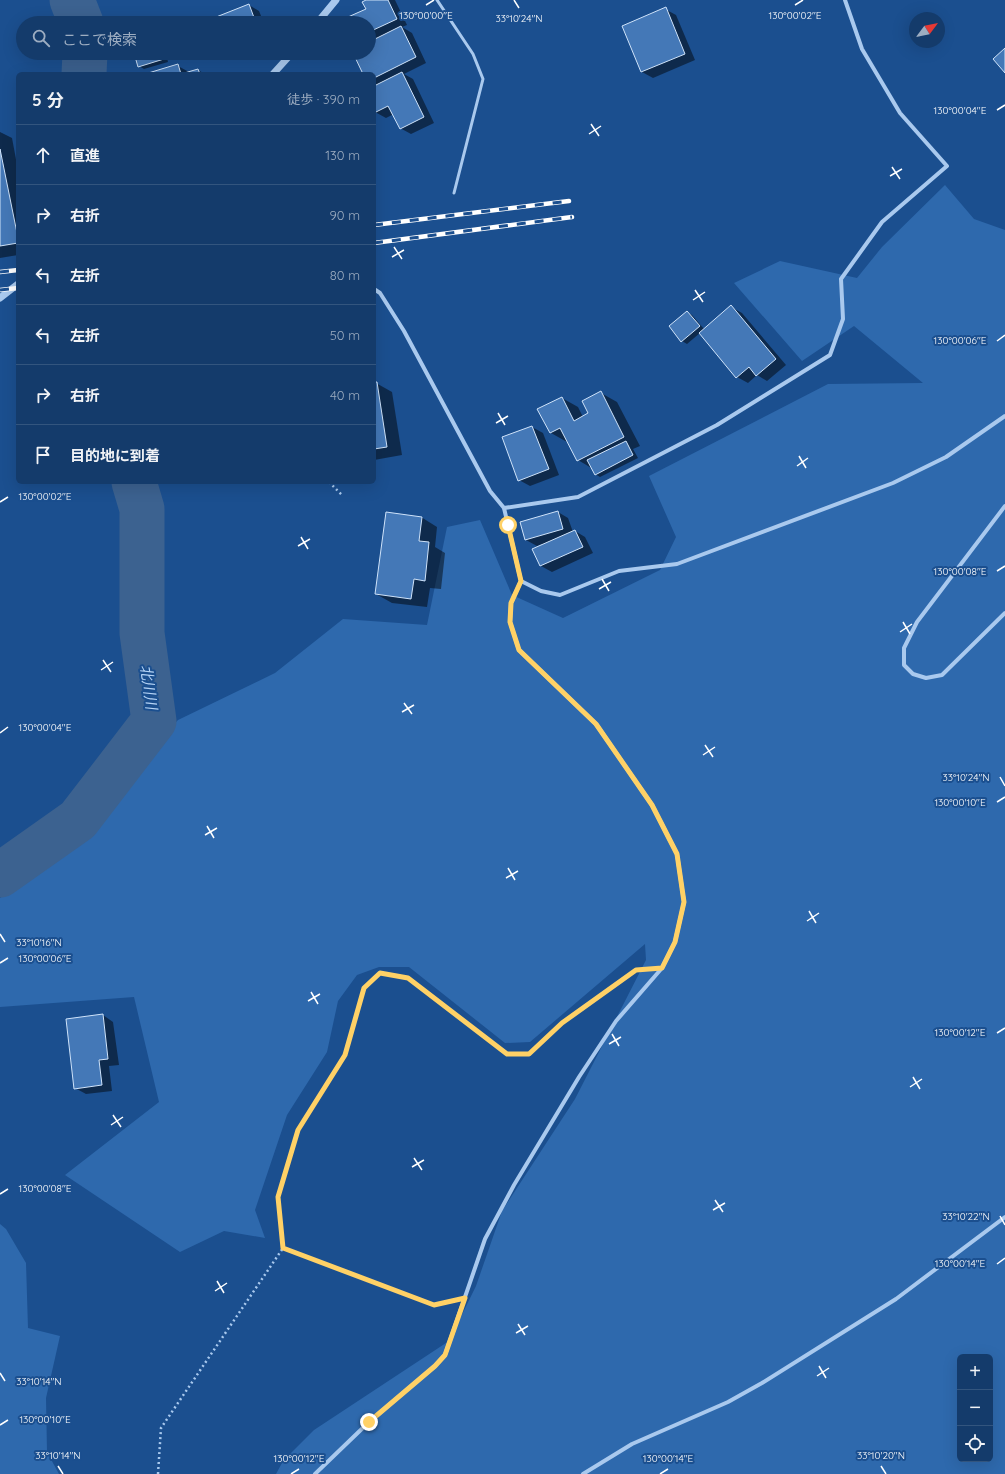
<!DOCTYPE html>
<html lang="ja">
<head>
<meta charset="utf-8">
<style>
	:root { --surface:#143b6b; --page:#214673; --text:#f1f3f6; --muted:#9dadc1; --line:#33557e }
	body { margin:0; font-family:Quicksand,"Noto Sans JP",sans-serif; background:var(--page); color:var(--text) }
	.controls { position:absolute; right:12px; bottom:12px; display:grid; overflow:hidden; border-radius:6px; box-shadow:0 4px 16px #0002 }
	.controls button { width:36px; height:36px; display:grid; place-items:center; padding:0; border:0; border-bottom:1px solid var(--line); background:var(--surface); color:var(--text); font:20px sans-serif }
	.compass { position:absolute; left:909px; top:12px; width:36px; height:36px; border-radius:50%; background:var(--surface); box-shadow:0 4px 16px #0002; rotate:58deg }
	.stop { position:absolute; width:12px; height:12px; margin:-9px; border:3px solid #ffd166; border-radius:50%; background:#fff }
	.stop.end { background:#ffd166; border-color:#fff; box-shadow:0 1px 4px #0008 }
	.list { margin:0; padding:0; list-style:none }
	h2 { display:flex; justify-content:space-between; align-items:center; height:52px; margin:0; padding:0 16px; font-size:17px }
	h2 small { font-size:13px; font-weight:400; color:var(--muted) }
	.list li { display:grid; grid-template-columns:26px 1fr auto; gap:12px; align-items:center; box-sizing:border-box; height:60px; padding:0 16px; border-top:1px solid var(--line) }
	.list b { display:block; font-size:15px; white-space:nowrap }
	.list em { font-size:13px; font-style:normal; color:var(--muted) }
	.icon { flex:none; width:22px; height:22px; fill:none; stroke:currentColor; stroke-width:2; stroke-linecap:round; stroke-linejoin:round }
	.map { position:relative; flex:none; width:1005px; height:1474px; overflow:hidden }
	.search { position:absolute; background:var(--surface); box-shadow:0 4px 16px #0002; left:16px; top:16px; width:360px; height:44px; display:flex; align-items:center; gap:10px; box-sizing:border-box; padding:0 14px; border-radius:22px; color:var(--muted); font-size:15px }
	.panel { position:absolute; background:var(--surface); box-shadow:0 4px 16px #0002; left:16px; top:72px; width:360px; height:412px; border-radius:6px }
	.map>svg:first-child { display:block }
	.green { fill:#2e69ad; fill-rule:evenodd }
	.shadow { fill:#0007 }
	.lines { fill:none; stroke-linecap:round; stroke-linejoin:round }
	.river { stroke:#3c6290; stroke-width:45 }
	.building { fill:#4478b7; stroke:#cfe3fa }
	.path { stroke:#a9c9ee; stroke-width:2.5; stroke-dasharray:2 3; stroke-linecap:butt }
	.service { stroke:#a9c9ee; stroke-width:3 }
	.minor { stroke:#a9c9ee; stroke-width:4 }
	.tertiary { stroke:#a9c9ee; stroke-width:7 }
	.rail-casing { stroke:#fff; stroke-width:4.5 }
	.rail { stroke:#1b4f8f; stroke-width:3; stroke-dasharray:9; stroke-linecap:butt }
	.route { stroke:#ffd166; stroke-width:5 }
	.ticks { fill:none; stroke:#fff; stroke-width:1.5 }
	.labels { text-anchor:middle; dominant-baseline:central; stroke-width:4; stroke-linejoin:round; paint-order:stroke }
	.water-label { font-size:15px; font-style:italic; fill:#b5d3f5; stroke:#1b4f8f }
	.ticks-label { font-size:10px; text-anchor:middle; fill:#fff; stroke:#1b4f8f; stroke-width:4; stroke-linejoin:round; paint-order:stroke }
</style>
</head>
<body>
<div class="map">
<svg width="1005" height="1474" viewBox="0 0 1005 1474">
	<rect width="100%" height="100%" fill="#1b4f8f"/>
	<g class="green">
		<path d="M945,185l29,34 31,11v1244h-729l7,-13 31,-31 135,-89 27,-55 26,-75 73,-112 71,-139 -1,-16 -115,98 -25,1 -96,-76h-30l-22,8 -19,26 -11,51 -40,63 -32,95 10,28 -41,-7 -44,21 -115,-77 94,-73 -25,-105 -134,10v-109l36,-22 142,-156 97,-47 68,-54 84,6 20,-98 33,-7 32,75 51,23 97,-48 16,-33 -27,-61 179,-92 95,-1 -69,-57 -52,35 -68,-78 46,-22 77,17 25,-31zM960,1357h30v102h-30z"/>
		<path d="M0,1224l6,5 20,34 2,65 32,8 -14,62 1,54 12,22h-59z"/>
	</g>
	<g class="shadow">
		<path d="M368,0h27l12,25 -5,2 10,6 14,30 -22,11 9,5 21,44 -23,11 -11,-6 -6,-14 -8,4 -11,-6 -1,-2v-23l2,-1 -2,-2v-10h-9l-11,-21h15v-30h-17l15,-14z"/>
		<path d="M249,5l10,6 5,12h-61z"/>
		<path d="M665,9l11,6 19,45 -42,18 -11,-6 -19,-46z"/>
		<path d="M135,53h31l2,9 -24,7 -5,-3z"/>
		<path d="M212,53h25l-15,6z"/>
		<path d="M178,66l11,6 9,-2 7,4h-57z"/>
		<path d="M0,132l12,6 6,32v85l-18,3z"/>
		<path d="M731,307l11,6 44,52 -19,16 -10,-6 -9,8 -11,-6 -37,-44 -13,11 -5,-3 5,-29 5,3 12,14z"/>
		<path d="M374,383h2l16,9 10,63 -28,5z"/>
		<path d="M601,393l16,9 23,44 -7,3 5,9 -38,19 -5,-3 -2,-5 -15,-9 -10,-19 -1,1 -16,-9 -12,-23 23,-12 16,9 5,10 6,-3z"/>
		<path d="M532,427l11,6 16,42 -29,11 -11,-6z"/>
		<path d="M558,512l10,6 5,14 2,-1 10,6 8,16 -41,19 -11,-6 1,-22 -5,2 -11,-6z"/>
		<path d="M421,517l16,10 -2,20 10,6 -4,36 -11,-1 -3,19 -35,-4 -16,-9z"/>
		<path d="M103,1015l10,7 6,43 -10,1 3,25 -26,3 -11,-6z"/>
	</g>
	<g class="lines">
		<g class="river">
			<path d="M72,0l9,23"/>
			<path d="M84,74l1,-21"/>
			<path d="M0,875l78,-55 76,-99 -12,-88v-124l-8,-27"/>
		</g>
	</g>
	<g class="building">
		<path d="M366,0h22l9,19 -28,13v-9h-18l-3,-6 18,-8 -4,-7z"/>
		<path d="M249,4l7,19h-55z"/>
		<path d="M666,7l19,47 -44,18 -19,-46z"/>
		<path d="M401,26l15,31 -42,21v-4h-11l-10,-21h16v-11z"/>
		<path d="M1005,48v25l-12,-14z"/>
		<path d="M134,53h28l2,6 -26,8z"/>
		<path d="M178,64l3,10 17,-5 2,5h-55z"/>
		<path d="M402,72l22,45 -24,12 -12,-23 -14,7v-27z"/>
		<path d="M0,149l18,89v5l-18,3z"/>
		<path d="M731,305l45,54 -20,17 -7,-9 -13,11 -37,-45z"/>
		<path d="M687,311l13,15 -19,16 -12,-16z"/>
		<path d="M374,382h3l10,65 -13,2z"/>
		<path d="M601,391l23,46 -47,24 -17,-33 -10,5 -13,-24 25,-12 12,24 14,-8 -6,-12z"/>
		<path d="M532,426l17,43 -31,12 -16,-44z"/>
		<path d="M626,441l7,14 -38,20 -8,-15z"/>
		<path d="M558,511l5,18 -38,11 -5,-18z"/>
		<path d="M386,512l36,5 -3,24 10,1 -4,39 -11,-2 -3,20 -36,-5z"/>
		<path d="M575,530l8,17 -43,19 -8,-17z"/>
		<path d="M103,1014l5,45 -9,1 3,25 -28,4 -8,-70z"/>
	</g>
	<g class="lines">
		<g class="path">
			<path d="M329,482l13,13"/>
			<path d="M447,1302l-13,3 -151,-57 -5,-51 20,-67 47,-75 19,-67 16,-15 28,5 99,76h22l33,-31 74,-53h4"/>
			<path d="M158,1474l3,-46 122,-180"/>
		</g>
		<path class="service" d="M437,0l36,54 10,25 -29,114"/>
		<g class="minor">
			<path d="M1005,506l-88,116 -13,26v17l9,9 13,4 16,-3 63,-62"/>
			<path d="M504,508l74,-11 139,-72 113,-70 13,-36 -2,-40 41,-57 65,-56 -47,-53 -38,-64 -17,-49"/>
			<path d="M521,581l20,10 19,4 59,-24 58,-7 216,-81 53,-26 59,-41"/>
			<path d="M315,1474l54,-52 66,-56 10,-11 40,-116 29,-54 65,-108 37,-56 46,-53 13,-26 9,-40 -7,-48 -25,-49 -56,-81 -77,-74 -9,-28 1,-19 10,-22 -17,-73 -14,-17 -86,-160 -24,-38 -6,-4"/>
			<path d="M583,1474l49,-30 96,-42 34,-19 134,-84 109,-82"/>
		</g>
		<g class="tertiary">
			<path d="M317,23l19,-23"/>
			<path d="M273,74l19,-21"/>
			<path d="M0,298l18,-14"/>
		</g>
		<g class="rail-casing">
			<g id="rail">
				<path d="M374,225l195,-24"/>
				<path d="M374,243l198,-26"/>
				<path d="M0,272l18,-2"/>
				<path d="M0,290l18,-2"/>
			</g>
		</g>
		<use href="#rail" class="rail"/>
	</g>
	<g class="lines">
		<path class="route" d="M369,1422l66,-56 10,-11 20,-57 -31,7 -151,-57 -5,-51 20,-67 47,-75 19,-67 16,-15 28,5 99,76h22l33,-31 74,-53 26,-2 13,-26 9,-40 -7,-48 -25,-49 -56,-81 -77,-74 -9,-28 1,-19 10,-22 -13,-56"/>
	</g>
	<path class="ticks" d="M514,0l5,8M426,5l8,-5M795,5l8,-5M997,110l8,-5M591,124l8,12M589,134l12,-8M892,167l8,12M890,176l12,-7M394,247l8,12M392,257l12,-7M695,290l8,12M693,300l12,-8M997,341l8,-6M498,413l7,12M496,423l12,-7M799,456l7,12M797,466l11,-8M0,502l8,-5M301,537l7,12M298,546l12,-7M997,571l8,-5M602,579l7,12M599,589l12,-7M903,622l7,12M900,632l12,-8M103,660l8,12M101,670l12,-8M404,703l8,11M402,712l12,-7M0,733l8,-6M705,745l8,12M703,755l12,-8M1000,777l5,9M997,802l8,-5M207,826l7,12M205,835l12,-7M508,868l7,12M506,878l12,-7M809,911l7,12M807,921l12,-8M0,934l5,8M0,963l8,-5M311,992l7,12M308,1001l12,-7M997,1033l8,-5M612,1034l7,12M609,1044l12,-7M913,1077l7,12M910,1087l12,-8M113,1115l8,12M111,1125l12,-8M414,1158l8,12M412,1167l12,-7M0,1194l8,-5M715,1200l8,12M713,1210l12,-7M1000,1216l5,9M997,1264l8,-6M217,1281l7,12M215,1291l12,-8M518,1324l7,11M516,1333l12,-7M819,1366l7,12M0,1373l5,8M817,1376l12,-8M0,1425l8,-5M58,1466l5,8M881,1466l5,8M291,1474l8,-5M660,1474l8,-5"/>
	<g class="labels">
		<g class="water-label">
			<text transform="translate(149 687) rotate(82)">北川川</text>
		</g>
	</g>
	<g class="ticks-label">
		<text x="426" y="19">130°00'00"E</text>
		<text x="795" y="19">130°00'02"E</text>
		<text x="519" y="22">33°10'24"N</text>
		<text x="960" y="114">130°00'04"E</text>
		<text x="960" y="344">130°00'06"E</text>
		<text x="45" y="500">130°00'02"E</text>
		<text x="960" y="575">130°00'08"E</text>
		<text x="45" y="731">130°00'04"E</text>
		<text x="966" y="781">33°10'24"N</text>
		<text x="960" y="806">130°00'10"E</text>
		<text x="39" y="946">33°10'16"N</text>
		<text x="45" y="962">130°00'06"E</text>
		<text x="960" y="1036">130°00'12"E</text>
		<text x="45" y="1192">130°00'08"E</text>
		<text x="966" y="1220">33°10'22"N</text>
		<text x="960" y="1267">130°00'14"E</text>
		<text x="39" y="1385">33°10'14"N</text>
		<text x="45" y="1423">130°00'10"E</text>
		<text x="58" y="1459">33°10'14"N</text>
		<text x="881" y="1459">33°10'20"N</text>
		<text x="299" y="1462">130°00'12"E</text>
		<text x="668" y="1462">130°00'14"E</text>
	</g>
</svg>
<div class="controls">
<button>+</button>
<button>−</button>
<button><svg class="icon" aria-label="locate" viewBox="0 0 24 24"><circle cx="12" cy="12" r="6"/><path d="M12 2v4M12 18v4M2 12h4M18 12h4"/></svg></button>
</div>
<svg class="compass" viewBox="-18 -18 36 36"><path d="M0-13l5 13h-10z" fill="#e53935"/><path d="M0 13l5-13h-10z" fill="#9dadc1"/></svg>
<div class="stop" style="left:508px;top:525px"></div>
<div class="stop end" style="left:369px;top:1422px"></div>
<div class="search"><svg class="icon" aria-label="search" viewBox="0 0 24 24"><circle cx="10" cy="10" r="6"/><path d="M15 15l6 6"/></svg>ここで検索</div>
<section class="panel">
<h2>5 分<small>徒歩 · 390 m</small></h2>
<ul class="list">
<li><svg class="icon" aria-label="ahead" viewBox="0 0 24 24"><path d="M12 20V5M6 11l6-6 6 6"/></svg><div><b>直進</b></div><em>130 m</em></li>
<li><svg class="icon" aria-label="right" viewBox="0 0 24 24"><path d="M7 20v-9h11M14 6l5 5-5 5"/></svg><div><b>右折</b></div><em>90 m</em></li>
<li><svg class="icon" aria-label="left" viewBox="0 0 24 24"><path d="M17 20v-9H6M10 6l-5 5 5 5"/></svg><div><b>左折</b></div><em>80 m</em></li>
<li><svg class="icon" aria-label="left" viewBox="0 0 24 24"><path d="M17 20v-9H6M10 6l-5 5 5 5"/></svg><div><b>左折</b></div><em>50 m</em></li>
<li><svg class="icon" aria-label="right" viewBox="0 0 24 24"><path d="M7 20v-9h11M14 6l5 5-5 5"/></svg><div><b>右折</b></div><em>40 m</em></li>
<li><svg class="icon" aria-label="arrive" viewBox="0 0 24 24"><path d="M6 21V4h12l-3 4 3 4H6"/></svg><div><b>目的地に到着</b></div></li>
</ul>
</section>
</div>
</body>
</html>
